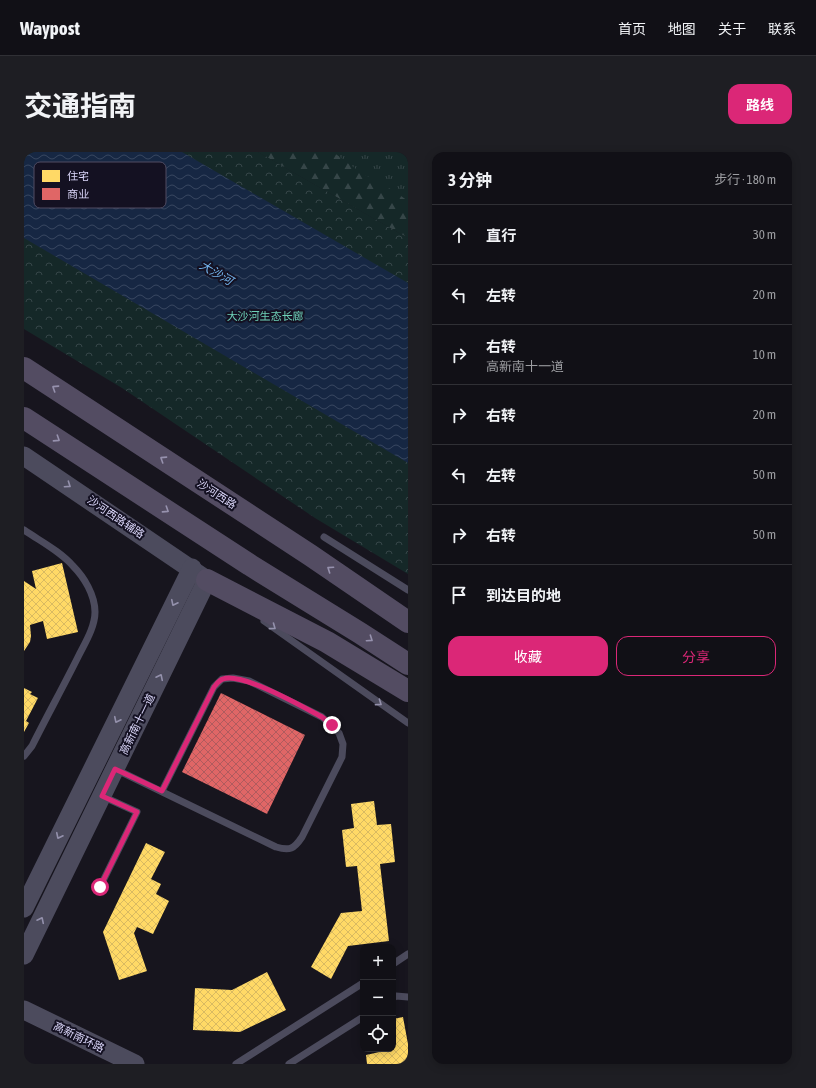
<!DOCTYPE html>
<html lang="zh">
<head>
<meta charset="utf-8">
<style>
	:root { --surface:#111016; --page:#1e1e23; --text:#f1f3f6; --muted:#9c9da1; --line:#303035; --accent:#db2777 }
	body { margin:0; font-family:"Asap Condensed","Noto Sans SC",sans-serif; background:var(--page); color:var(--text) }
	.controls { position:absolute; right:12px; bottom:12px; display:grid; overflow:hidden; border-radius:8px; box-shadow:0 2px 10px #0003 }
	.controls button { width:36px; height:36px; display:grid; place-items:center; padding:0; border:0; border-bottom:1px solid var(--line); background:var(--surface); color:var(--text); font:20px sans-serif }
	.stop { position:absolute; width:12px; height:12px; margin:-9px; border:3px solid #db2777; border-radius:50%; background:#fff }
	.stop.end { background:#db2777; border-color:#fff; box-shadow:0 1px 4px #0008 }
	.list { margin:0; padding:0; list-style:none }
	h2 { display:flex; justify-content:space-between; align-items:center; height:52px; margin:0; padding:0 16px; font-size:17px }
	h2 small { font-size:13px; font-weight:400; color:var(--muted) }
	.list li { display:grid; grid-template-columns:26px 1fr auto; gap:12px; align-items:center; box-sizing:border-box; height:60px; padding:0 16px; border-top:1px solid var(--line) }
	.list b { display:block; font-size:15px; white-space:nowrap }
	.list p { margin:0; font-size:13px; white-space:nowrap; color:var(--muted) }
	.list em { font-size:13px; font-style:normal; color:var(--muted) }
	.actions { display:flex; gap:8px; padding:12px 16px }
	.actions a { flex:1; padding:9px 0; border:1px solid var(--accent); border-radius:12px; text-align:center; font-size:14px; color:var(--accent) }
	.actions .main { background:var(--accent); color:#fff }
	.icon { flex:none; width:22px; height:22px; fill:none; stroke:currentColor; stroke-width:2; stroke-linecap:round; stroke-linejoin:round }
	.map { position:relative; flex:none; width:384px; height:912px; overflow:hidden; border-radius:12px }
	header { display:flex; align-items:center; gap:24px; box-sizing:border-box; height:56px; padding:0 20px; background:var(--surface); border-bottom:1px solid var(--line) }
	header strong { font-size:19px }
	nav { display:flex; gap:22px; margin-inline-start:auto; font-size:14px }
	.intro { display:flex; align-items:center; justify-content:space-between; box-sizing:border-box; height:96px; padding:0 24px }
	h1 { margin:0; font-size:28px }
	.button { padding:10px 18px; border-radius:12px; background:var(--accent); color:#fff; font-size:14px; font-weight:700 }
	main { display:flex; gap:24px; padding:0 24px }
	aside { flex:1; background:var(--surface); border-radius:12px; box-shadow:0 2px 10px #0003 }
	.map>svg:first-child { display:block }
	.grass { fill:url(#grass-tufts) }
	.forest { fill:url(#forest-firs) }
	.park { fill:url(#park-crowns) }
	.water { fill:url(#water-waves) }
	.homes { fill:url(#homes-cross-hatch) }
	.shops { fill:url(#shops-cross-hatch) }
	.lines { fill:none; stroke-linecap:round; stroke-linejoin:round }
	.service { stroke:#4c4b5d; stroke-width:7 }
	.tertiary { stroke:#4c4b5d; stroke-width:19 }
	.primary { stroke:#534c62; stroke-width:22 }
	.oneway { stroke:#9792ae }
	.oneway2 { stroke:#9491ac }
	.route { stroke:#db2777; stroke-width:5 }
	.labels { text-anchor:middle; dominant-baseline:central; stroke-width:4; stroke-linejoin:round; paint-order:stroke }
	.park-label { font-size:11px; fill:#6dd0b7; stroke:#141122 }
	.street-label { font-size:11px; fill:#dbd7fa; stroke:#141122 }
	.water-label { font-size:12px; font-style:italic; fill:#73b4ec; stroke:#141122 }
	.key { fill:#141122; stroke:#504c63; stroke-width:1 }
	.key-label { font-size:11px; fill:#dbd7fa }
</style>
</head>
<body>
<header>
<strong>Waypost</strong>
<nav><a>首页</a><a>地图</a><a>关于</a><a>联系</a></nav>
</header>
<div class="intro"><h1>交通指南</h1><a class="button">路线</a></div>
<main>
<div class="map">
<svg width="384" height="912" viewBox="0 0 384 912">
	<defs>
		<pattern id="grass-tufts" width="24" height="20" patternUnits="userSpaceOnUse"><rect width="24" height="20" fill="#152828"/><path d="M3 7l-1-3M5 7V3M7 7l1-3M15 17l-1-3M17 17v-4M19 17l1-3" fill="none" stroke="#364648"/></pattern>
		<pattern id="forest-firs" width="22" height="20" patternUnits="userSpaceOnUse"><rect width="22" height="20" fill="#152828"/><path d="M5 1l3.5 6h-7zM16 11l3.5 6h-7z" fill="#364648"/></pattern>
		<pattern id="park-crowns" width="20" height="18" patternUnits="userSpaceOnUse"><rect width="20" height="18" fill="#152828"/><path d="M2 6a3 3 0 1 1 6 0M12 15a3 3 0 1 1 6 0" fill="none" stroke="#364648"/></pattern>
		<pattern id="water-waves" width="16" height="10" patternUnits="userSpaceOnUse"><rect width="16" height="10" fill="#162743"/><path d="M0 5q4-4 8 0t8 0" fill="none" stroke="#37465f"/></pattern>
		<pattern id="homes-cross-hatch" width="8" height="8" patternUnits="userSpaceOnUse"><rect width="8" height="8" fill="#ffd966"/><path d="M0 0l8 8M0 8l8-8" fill="none" stroke="#d9ba61"/></pattern>
		<pattern id="shops-cross-hatch" width="8" height="8" patternUnits="userSpaceOnUse"><rect width="8" height="8" fill="#e06666"/><path d="M0 0l8 8M0 8l8-8" fill="none" stroke="#b15b5e"/></pattern>
	</defs>
	<rect width="100%" height="100%" fill="#17151e"/>
	<path class="grass" d="M234,0h150v86z"/>
	<path class="forest" d="M234,0h75l27,20 34,19 14,10v37z"/>
	<path class="park" d="M0,0h234l150,86v336l-93,-56 -193,-130 -98,-59z"/>
	<path class="water" d="M0,0h158l226,131v180l-384,-225z"/>
	<g class="homes">
		<path d="M38,411l16,69 -31,7 -4,-18 -13,4 1,11 -1,6 -6,9v-70l12,8 -4,-18z"/>
		<path d="M0,536l8,4 -2,2 8,4 -12,23 3,2 -5,9z"/>
		<path d="M350,649l3,24 14,-1 4,38 -15,2 9,77 -41,5 -17,33 -20,-12 30,-54 21,-2 -5,-45 -11,1 -4,-37 12,-2 -3,-24z"/>
		<path d="M122,691l19,9 -14,27 10,5 -5,10 13,7 -16,33 -16,-7 -3,6 13,38 -28,9 -16,-48z"/>
		<path d="M243,820l19,38 -46,22 -47,-2 2,-42 37,2z"/>
		<path d="M379,865l5,27v20h-41l-1,-9 27,-6v-30z"/>
	</g>
	<path class="shops" d="M197,541l84,42 -38,79 -85,-42z"/>
	<g class="lines">
		<g class="service">
			<path d="M0,378c16,11 36,21 49,36 11,11 22,29 22,46 0,15 -10,31 -17,45 -15,30 -31,59 -46,89l-8,10"/>
			<path d="M300,385l84,53"/>
			<path d="M240,469l144,102"/>
			<path d="M91,617l161,78c14,4 18,2 26,-10l40,-80 1,-13 -4,-11 -17,-16 -73,-36 -16,-3 -11,1 -8,8 -52,104"/>
			<path d="M76,735l37,-75 -35,-16"/>
			<path d="M369,812l15,-10"/>
			<path d="M369,846l3,-2 12,1"/>
			<path d="M212,912l127,-81"/>
			<path d="M265,912l74,-47"/>
		</g>
		<g class="tertiary">
			<path d="M0,304l183,124 -183,375"/>
			<path d="M0,756l168,-340"/>
			<path d="M0,858l111,54"/>
		</g>
		<g class="primary">
			<path d="M0,216l286,187 98,67"/>
			<path d="M0,266l226,147 110,68 48,31"/>
			<path d="M183,428l120,62 81,49"/>
		</g>
	</g>
	<defs><path id="oneway-chevron" d="M-2-3.5L2.5 0L-2 3.5" fill="none" stroke-width="1.6" stroke-linecap="round" stroke-linejoin="round"/></defs>
	<g class="oneway">
		<use href="#oneway-chevron" transform="translate(31 236) rotate(-147)"/>
		<use href="#oneway-chevron" transform="translate(33 287) rotate(33)"/>
		<use href="#oneway-chevron" transform="translate(139 307) rotate(-147)"/>
		<use href="#oneway-chevron" transform="translate(142 358) rotate(33)"/>
		<use href="#oneway-chevron" transform="translate(306 417) rotate(-146)"/>
		<use href="#oneway-chevron" transform="translate(346 487) rotate(34)"/>
	</g>
	<g class="oneway2">
		<use href="#oneway-chevron" transform="translate(44 333) rotate(34)"/>
		<use href="#oneway-chevron" transform="translate(150 451) rotate(116)"/>
		<use href="#oneway-chevron" transform="translate(249 475) rotate(36)"/>
		<use href="#oneway-chevron" transform="translate(136 525) rotate(-64)"/>
		<use href="#oneway-chevron" transform="translate(355 551) rotate(34)"/>
		<use href="#oneway-chevron" transform="translate(93 568) rotate(116)"/>
		<use href="#oneway-chevron" transform="translate(35 684) rotate(116)"/>
		<use href="#oneway-chevron" transform="translate(17 768) rotate(-64)"/>
	</g>
	<g class="lines">
		<path class="route" d="M76,735l37,-75 -35,-16 13,-27 47,22 52,-104c2,-2 5,-7 9,-8 19,-7 80,28 99,38l10,8"/>
	</g>
	<g class="labels">
		<g class="park-label">
			<text x="241" y="164">大沙河生态长廊</text>
		</g>
		<g class="street-label">
			<text transform="translate(193 342) rotate(33)">沙河西路</text>
			<text transform="translate(92 365) rotate(34)">沙河西路辅路</text>
			<text transform="translate(113 572) rotate(-64)">高新南十一道</text>
			<text transform="translate(55 885) rotate(26)">高新南环路</text>
		</g>
		<g class="water-label">
			<text transform="translate(192 121) rotate(30)">大沙河</text>
		</g>
	</g>
	<rect x="10" y="10" width="132" height="46" rx="6" class="key"/>
	<rect x="18" y="18" width="18" height="12" fill="#ffd966"/>
	<rect x="18" y="36" width="18" height="12" fill="#e06666"/>
	<g class="key-label">
		<text x="43" y="28">住宅</text>
		<text x="43" y="46">商业</text>
	</g>
</svg>
<div class="controls">
<button>+</button>
<button>−</button>
<button><svg class="icon" aria-label="locate" viewBox="0 0 24 24"><circle cx="12" cy="12" r="6"/><path d="M12 2v4M12 18v4M2 12h4M18 12h4"/></svg></button>
</div>
<div class="stop" style="left:76px;top:735px"></div>
<div class="stop end" style="left:308px;top:573px"></div>
</div>
<aside>
<h2>3 分钟<small>步行 · 180 m</small></h2>
<ul class="list">
<li><svg class="icon" aria-label="ahead" viewBox="0 0 24 24"><path d="M12 20V5M6 11l6-6 6 6"/></svg><div><b>直行</b></div><em>30 m</em></li>
<li><svg class="icon" aria-label="left" viewBox="0 0 24 24"><path d="M17 20v-9H6M10 6l-5 5 5 5"/></svg><div><b>左转</b></div><em>20 m</em></li>
<li><svg class="icon" aria-label="right" viewBox="0 0 24 24"><path d="M7 20v-9h11M14 6l5 5-5 5"/></svg><div><b>右转</b><p>高新南十一道</p></div><em>10 m</em></li>
<li><svg class="icon" aria-label="right" viewBox="0 0 24 24"><path d="M7 20v-9h11M14 6l5 5-5 5"/></svg><div><b>右转</b></div><em>20 m</em></li>
<li><svg class="icon" aria-label="left" viewBox="0 0 24 24"><path d="M17 20v-9H6M10 6l-5 5 5 5"/></svg><div><b>左转</b></div><em>50 m</em></li>
<li><svg class="icon" aria-label="right" viewBox="0 0 24 24"><path d="M7 20v-9h11M14 6l5 5-5 5"/></svg><div><b>右转</b></div><em>50 m</em></li>
<li><svg class="icon" aria-label="arrive" viewBox="0 0 24 24"><path d="M6 21V4h12l-3 4 3 4H6"/></svg><div><b>到达目的地</b></div></li>
</ul>
<div class="actions"><a class="main">收藏</a><a>分享</a></div>
</aside>
</main>
</body>
</html>
